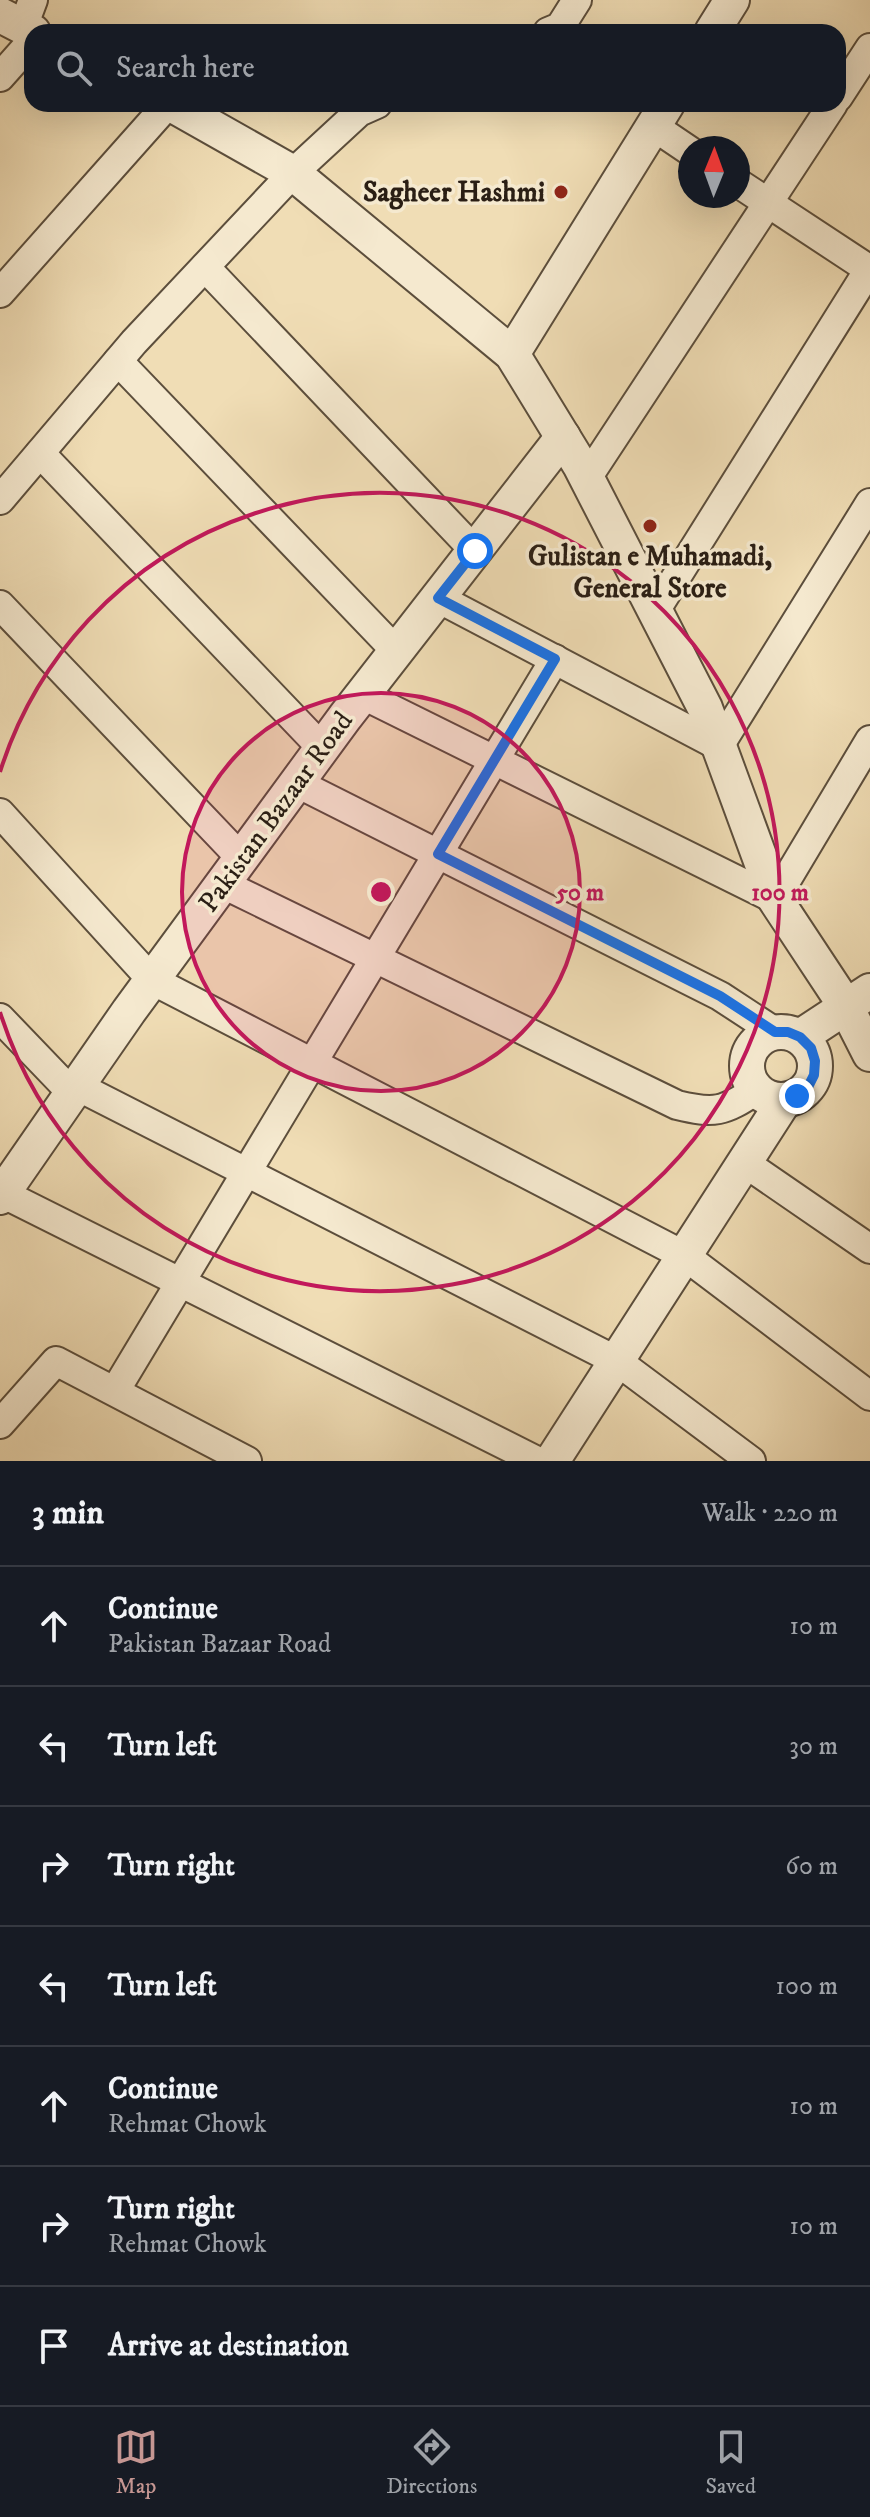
<!DOCTYPE html>
<html lang="en">
<head>
<meta charset="utf-8">
<style>
	:root { --surface:#171b24; --page:#242831; --text:#f1f3f6; --muted:#9ea1a6; --line:#363941; --accent:#c59692 }
	body { margin:0; font-family:"IM FELL DW Pica",serif; background:var(--page); color:var(--text) }
	.compass { position:absolute; left:678px; top:136px; width:72px; height:72px; border-radius:50%; background:var(--surface); box-shadow:0 8px 32px #0002; rotate:1deg }
	.stop { position:absolute; width:24px; height:24px; margin:-18px; border:6px solid #1a73e8; border-radius:50%; background:#fff }
	.stop.end { background:#1a73e8; border-color:#fff; box-shadow:0 2px 8px #0008 }
	.list { margin:0; padding:0; list-style:none }
	h2 { display:flex; justify-content:space-between; align-items:center; height:104px; margin:0; padding:0 32px; font-size:34px }
	h2 small { font-size:26px; font-weight:400; color:var(--muted) }
	.list li { display:grid; grid-template-columns:52px 1fr auto; gap:24px; align-items:center; box-sizing:border-box; height:120px; padding:0 32px; border-top:2px solid var(--line) }
	.list b { display:block; font-size:30px; white-space:nowrap }
	.list p { margin:0; font-size:26px; white-space:nowrap; color:var(--muted) }
	.list em { font-size:26px; font-style:normal; color:var(--muted) }
	.icon { flex:none; width:44px; height:44px; fill:none; stroke:currentColor; stroke-width:2; stroke-linecap:round; stroke-linejoin:round }
	.map { position:relative; flex:none; width:870px; height:1461px; overflow:hidden }
	.search { position:absolute; background:var(--surface); box-shadow:0 8px 32px #0002; left:24px; right:24px; top:24px; height:88px; display:flex; align-items:center; gap:20px; box-sizing:border-box; padding:0 28px; border-radius:24px; color:var(--muted); font-size:30px }
	.sheet { height:944px; background:var(--surface) }
	nav { display:flex; justify-content:space-around; align-items:center; box-sizing:border-box; height:112px; border-top:2px solid var(--line); background:var(--surface); font-size:22px; color:var(--muted) }
	nav a { display:grid; justify-items:center; gap:4px }
	nav .on { color:var(--accent) }
	.map>svg:first-child { display:block }
	.lines { fill:none; stroke-linecap:round; stroke-linejoin:round }
	.minor-casing { stroke:#5c4e3c; stroke-width:32 }
	.tertiary-casing { stroke:#5c4e3c; stroke-width:38 }
	.minor { stroke:#f5e9cf; stroke-width:28 }
	.tertiary { stroke:#f5e9cf; stroke-width:34 }
	.route { stroke:#1a73e8; stroke-width:10 }
	.ring { fill:none; stroke:#c2185b; stroke-width:4 }
	.poi-dot { fill:#8f2418; stroke:#f5e9cf; stroke-width:3 }
	.labels { text-anchor:middle; dominant-baseline:central; stroke-width:7; stroke-linejoin:round; paint-order:stroke }
	.poi-label { font-size:28px; font-weight:bold; fill:#2a1e14; stroke:#f5e9cf; text-anchor:end }
	.street-label { font-size:28px; fill:#2a1e14; stroke:#f5e9cf }
	.centre { fill:#c2185b; stroke:#f5e9cf; stroke-width:4 }
	.ring-label { font-size:24px; text-anchor:middle; font-weight:bold; fill:#c2185b; stroke:#f5e9cf; stroke-width:7; stroke-linejoin:round; paint-order:stroke }
</style>
</head>
<body>
<div class="map">
<svg width="870" height="1461" viewBox="0 0 870 1461">
	<rect width="100%" height="100%" fill="#f0ddb5"/>
	<filter id="stains"><feTurbulence type="fractalNoise" baseFrequency=".0025" numOctaves="4"/><feColorMatrix values="0 0 0 0 .2 0 0 0 0 .09 0 0 0 0 .02 0 0 0 .5 -.17"/></filter>
	<radialGradient id="worn" r=".72"><stop offset=".6" stop-color="#630" stop-opacity="0"/><stop offset="1" stop-color="#630" stop-opacity=".3"/></radialGradient>
	<g class="lines">
		<g class="minor-casing">
			<g id="minor">
				<path d="M23,27l10,-27"/>
				<path d="M548,32l12,-5 17,-27"/>
				<path d="M0,77l32,-36"/>
				<path d="M838,97l32,-49"/>
				<path d="M653,126l37,25"/>
				<path d="M738,183l132,87"/>
				<path d="M205,267l270,284"/>
				<path d="M0,293l168,-189"/>
				<path d="M118,361l278,290"/>
				<path d="M40,453l282,295"/>
				<path d="M587,478l246,-374"/>
				<path d="M0,500l134,-158 159,-169 66,-61 18,-8"/>
				<path d="M438,598l281,148 151,-243"/>
				<path d="M0,605l241,253"/>
				<path d="M655,611l215,-343"/>
				<path d="M363,695l412,204 95,-159"/>
				<path d="M297,783l423,213 55,36"/>
				<path d="M0,813l152,167 533,276 185,140"/>
				<path d="M223,884l454,221c37,9 47,7 79,-15"/>
				<path d="M0,1018l72,75"/>
				<path d="M77,1086l540,275 134,100"/>
				<path d="M745,1163l125,86"/>
				<path d="M0,1192l537,269"/>
				<path d="M115,1391l440,-732"/>
				<path d="M0,1424l56,-63 191,100"/>
			</g>
		</g>
		<g class="tertiary-casing">
			<g id="tertiary">
				<path d="M0,15l33,17"/>
				<path d="M712,32l20,-32"/>
				<path d="M171,104l122,69 219,181 68,111 125,243 70,191 70,106 25,49"/>
				<path d="M512,354l155,-250"/>
				<circle cx="781" cy="1066" r="34"/>
				<path d="M800,1037l70,-46"/>
				<path d="M0,1197l129,-186 216,-294 218,-280"/>
				<path d="M552,1461l232,-360"/>
			</g>
		</g>
		<use href="#minor" class="minor"/>
		<use href="#tertiary" class="tertiary"/>
	</g>
	<g class="lines">
		<path class="route" d="M475,551l-37,47 117,61 -117,195 282,142 55,36h13l12,5 11,11 4,13 -1,14 -6,12 -11,9"/>
	</g>
	<circle cx="381" cy="892" r="199" fill="#c2185b" fill-opacity=".12"/>
	<g class="ring">
		<circle cx="381" cy="892" r="199"/>
		<path d="M0 772A399 399 0 1 1 0 1012"/>
	</g>
	<g class="poi-dot">
		<circle cx="561" cy="192" r="8"/>
		<circle cx="650" cy="526" r="8"/>
	</g>
	<g class="labels">
		<g class="poi-label">
			<text x="545" y="192">Sagheer Hashmi</text>
			<text x="650" y="556" text-anchor="middle">Gulistan e Muhamadi,<tspan x="650" dy="32">General Store</tspan></text>
		</g>
		<g class="street-label">
			<text transform="translate(276 812) rotate(-54)">Pakistan Bazaar Road</text>
		</g>
	</g>
	<circle cx="381" cy="892" r="12" class="centre"/>
	<g class="ring-label">
		<text x="580" y="900">50 m</text>
		<text x="780" y="900">100 m</text>
	</g>
	<rect width="100%" height="100%" filter="url(#stains)"/>
	<rect width="100%" height="100%" fill="url(#worn)"/>
</svg>
<svg class="compass" viewBox="-18 -18 36 36"><path d="M0-13l5 13h-10z" fill="#e53935"/><path d="M0 13l5-13h-10z" fill="#9ea1a6"/></svg>
<div class="stop" style="left:475px;top:551px"></div>
<div class="stop end" style="left:797px;top:1096px"></div>
<div class="search"><svg class="icon" aria-label="search" viewBox="0 0 24 24"><circle cx="10" cy="10" r="6"/><path d="M15 15l6 6"/></svg>Search here</div>
</div>
<section class="sheet">
<h2>3 min<small>Walk · 220 m</small></h2>
<ul class="list">
<li><svg class="icon" aria-label="ahead" viewBox="0 0 24 24"><path d="M12 20V5M6 11l6-6 6 6"/></svg><div><b>Continue</b><p>Pakistan Bazaar Road</p></div><em>10 m</em></li>
<li><svg class="icon" aria-label="left" viewBox="0 0 24 24"><path d="M17 20v-9H6M10 6l-5 5 5 5"/></svg><div><b>Turn left</b></div><em>30 m</em></li>
<li><svg class="icon" aria-label="right" viewBox="0 0 24 24"><path d="M7 20v-9h11M14 6l5 5-5 5"/></svg><div><b>Turn right</b></div><em>60 m</em></li>
<li><svg class="icon" aria-label="left" viewBox="0 0 24 24"><path d="M17 20v-9H6M10 6l-5 5 5 5"/></svg><div><b>Turn left</b></div><em>100 m</em></li>
<li><svg class="icon" aria-label="ahead" viewBox="0 0 24 24"><path d="M12 20V5M6 11l6-6 6 6"/></svg><div><b>Continue</b><p>Rehmat Chowk</p></div><em>10 m</em></li>
<li><svg class="icon" aria-label="right" viewBox="0 0 24 24"><path d="M7 20v-9h11M14 6l5 5-5 5"/></svg><div><b>Turn right</b><p>Rehmat Chowk</p></div><em>10 m</em></li>
<li><svg class="icon" aria-label="arrive" viewBox="0 0 24 24"><path d="M6 21V4h12l-3 4 3 4H6"/></svg><div><b>Arrive at destination</b></div></li>
</ul>
</section>
<nav>
<a class="on"><svg class="icon" aria-label="map" viewBox="0 0 24 24"><path d="M3 6l6-2 6 2 6-2v14l-6 2-6-2-6 2zM9 4v14M15 6v14"/></svg>Map</a>
<a><svg class="icon" aria-label="directions" viewBox="0 0 24 24"><path d="M12 3l9 9-9 9-9-9zM9 14v-3h6M13 9l2 2-2 2"/></svg>Directions</a>
<a><svg class="icon" aria-label="saved" viewBox="0 0 24 24"><path d="M7 4h10v16l-5-4-5 4z"/></svg>Saved</a>
</nav>
</body>
</html>
